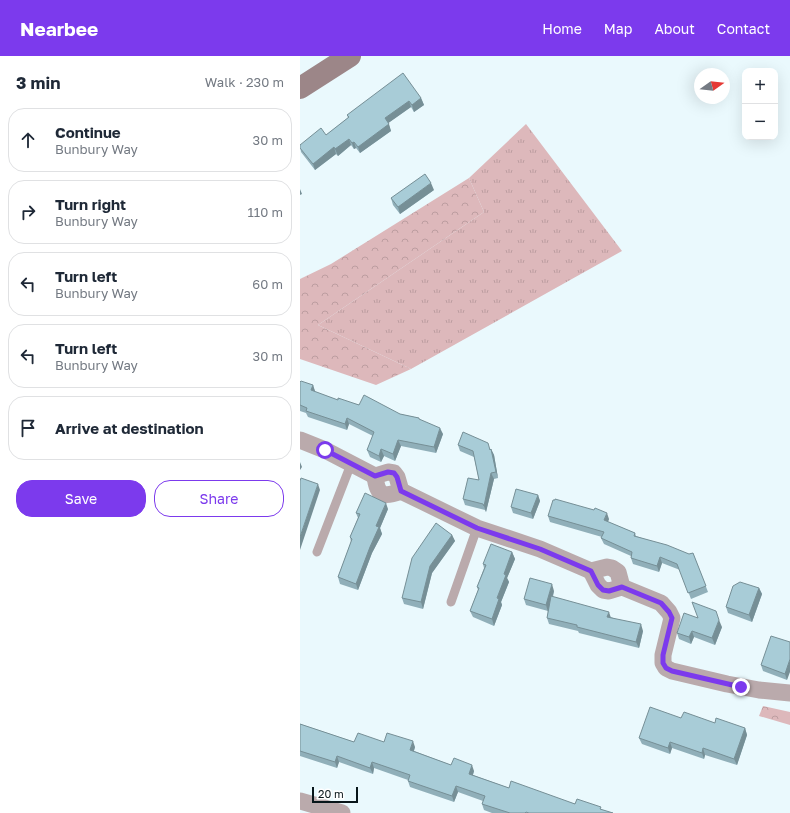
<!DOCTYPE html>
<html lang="en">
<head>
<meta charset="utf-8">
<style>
	:root { --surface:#fff; --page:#f2f2f3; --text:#1f2937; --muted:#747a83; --line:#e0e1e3; --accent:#7c3aed }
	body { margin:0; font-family:"Golos Text",sans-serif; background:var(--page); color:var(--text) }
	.controls { position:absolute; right:12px; top:12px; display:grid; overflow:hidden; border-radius:8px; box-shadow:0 4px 16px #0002 }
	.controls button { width:36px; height:36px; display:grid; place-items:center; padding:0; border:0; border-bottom:1px solid var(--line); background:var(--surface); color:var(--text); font:20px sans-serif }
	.compass { position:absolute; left:394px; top:12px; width:36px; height:36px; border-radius:50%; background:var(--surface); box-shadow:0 4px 16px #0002; rotate:75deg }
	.scale { position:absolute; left:12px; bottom:10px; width:46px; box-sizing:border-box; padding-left:4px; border:2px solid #08161a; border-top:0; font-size:11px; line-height:14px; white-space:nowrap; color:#08161a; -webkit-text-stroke:3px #fff; paint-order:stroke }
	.stop { position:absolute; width:12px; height:12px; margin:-9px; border:3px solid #7c3aed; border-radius:50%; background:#fff }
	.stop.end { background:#7c3aed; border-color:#fff; box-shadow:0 1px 4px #0008 }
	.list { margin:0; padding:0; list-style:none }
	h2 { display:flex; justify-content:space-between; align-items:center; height:52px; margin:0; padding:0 16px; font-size:17px }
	h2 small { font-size:13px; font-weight:400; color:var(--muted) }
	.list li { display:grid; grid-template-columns:26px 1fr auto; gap:12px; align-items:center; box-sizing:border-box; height:64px; margin:0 8px 8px; padding:0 8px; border:1px solid var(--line); border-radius:16px }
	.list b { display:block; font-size:15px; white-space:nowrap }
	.list p { margin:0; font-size:13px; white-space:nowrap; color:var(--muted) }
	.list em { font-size:13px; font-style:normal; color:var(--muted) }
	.actions { display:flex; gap:8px; padding:12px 16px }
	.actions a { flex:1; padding:9px 0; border:1px solid var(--accent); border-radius:16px; text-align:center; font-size:14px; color:var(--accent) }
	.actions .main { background:var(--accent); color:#fff }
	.icon { flex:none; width:22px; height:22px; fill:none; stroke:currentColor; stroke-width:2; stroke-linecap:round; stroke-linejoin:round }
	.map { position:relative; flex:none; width:490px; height:757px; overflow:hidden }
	header { display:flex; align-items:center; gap:24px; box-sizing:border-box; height:56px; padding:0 20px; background:var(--accent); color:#fff }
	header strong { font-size:19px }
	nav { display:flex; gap:22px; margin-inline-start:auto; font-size:14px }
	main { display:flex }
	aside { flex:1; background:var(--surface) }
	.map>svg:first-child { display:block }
	.grass { fill:url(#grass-tufts) }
	.forest { fill:url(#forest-crowns) }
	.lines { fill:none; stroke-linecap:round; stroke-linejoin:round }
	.lane { stroke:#baaaac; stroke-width:9 }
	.street { stroke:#baaaac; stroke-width:17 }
	.secondary { stroke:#9c8688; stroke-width:22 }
	.wall { fill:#90afb9 }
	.shaded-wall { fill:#768f96 }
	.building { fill:#a8ccd7; stroke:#768f96 }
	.route { stroke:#7c3aed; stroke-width:5 }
</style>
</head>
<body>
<header>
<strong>Nearbee</strong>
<nav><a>Home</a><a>Map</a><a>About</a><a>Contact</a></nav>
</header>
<main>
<aside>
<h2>3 min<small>Walk · 230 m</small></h2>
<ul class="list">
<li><svg class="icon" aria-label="ahead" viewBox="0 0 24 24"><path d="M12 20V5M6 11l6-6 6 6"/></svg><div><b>Continue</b><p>Bunbury Way</p></div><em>30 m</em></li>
<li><svg class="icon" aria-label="right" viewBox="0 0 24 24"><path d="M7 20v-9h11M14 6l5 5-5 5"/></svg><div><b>Turn right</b><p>Bunbury Way</p></div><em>110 m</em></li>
<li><svg class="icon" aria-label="left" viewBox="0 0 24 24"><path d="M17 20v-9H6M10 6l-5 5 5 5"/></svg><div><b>Turn left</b><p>Bunbury Way</p></div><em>60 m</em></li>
<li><svg class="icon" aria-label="left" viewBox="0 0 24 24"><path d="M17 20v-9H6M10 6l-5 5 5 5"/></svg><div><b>Turn left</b><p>Bunbury Way</p></div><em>30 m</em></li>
<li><svg class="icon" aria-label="arrive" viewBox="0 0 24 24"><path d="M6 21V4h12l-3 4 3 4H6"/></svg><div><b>Arrive at destination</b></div></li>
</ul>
<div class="actions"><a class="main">Save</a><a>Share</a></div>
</aside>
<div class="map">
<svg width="490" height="757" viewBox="0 0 490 757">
	<defs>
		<pattern id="grass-tufts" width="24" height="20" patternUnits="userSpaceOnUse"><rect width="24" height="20" fill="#ddb8bb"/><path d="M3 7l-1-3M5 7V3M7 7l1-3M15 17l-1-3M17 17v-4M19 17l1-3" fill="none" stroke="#bc9da0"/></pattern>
		<pattern id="forest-crowns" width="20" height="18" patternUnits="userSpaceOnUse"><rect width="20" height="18" fill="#ddb8bb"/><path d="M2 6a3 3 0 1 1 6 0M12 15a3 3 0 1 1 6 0" fill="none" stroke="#bc9da0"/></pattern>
	</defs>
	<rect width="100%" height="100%" fill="#eaf9fd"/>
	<path class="grass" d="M226,68l96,127 -211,118 -93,-44 166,-113 -15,-34z"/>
	<g class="forest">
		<path d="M169,122l15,34 -166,113 93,44 -35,16 -76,-26v-80l31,-15z"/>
		<path d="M463,650l27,6v13l-31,-9z"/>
	</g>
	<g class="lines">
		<g class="lane">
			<path d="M17,496l34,-88"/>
			<path d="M151,546l26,-74"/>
		</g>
		<g class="street">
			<path d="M0,384l25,10 50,26 13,-4 6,1 3,4 4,14"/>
			<path d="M75,420c2,20 8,22 26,15l76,37 63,21 51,22 16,-4 5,1 6,4 4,15"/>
			<path d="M291,515l7,14 5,5 6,1 13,-4 39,16 8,9 3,6 -9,37v8l3,5 6,3 55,13 32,6 31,3"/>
			<path d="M0,745l42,12"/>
		</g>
		<path class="secondary" d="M0,32l50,-32"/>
	</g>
	<g class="wall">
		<path d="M121,42l3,7 -10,7 -3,-5 -23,16 3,8 -31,22 -4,-5 -2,1 -3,-4 -13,11 -2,-2 -21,16 -14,-18 -1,-7 26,-10 22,-17 -1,-3z"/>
		<path d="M134,134l-34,24 -7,-9 -2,-7z"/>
		<path d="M0,326l13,3 2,7 23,8 62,14 19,4v2l24,14 -7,19 -35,-7 -6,15 -11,-5 -3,6 -11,-5 -3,-7 6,-14 -24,-12 -2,6 -39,-13 -2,-4 -6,-2z"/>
		<path d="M158,389l33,4 3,6 4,23 -4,1 -8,33 -1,-2 -20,-5 -2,-6 16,-19 -5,-23 -14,-6z"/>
		<path d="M238,439l2,6 -7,18 -20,-6 -2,-6z"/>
		<path d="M88,453l-8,19 2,6 -10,19 -14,37 -18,-6 -2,-7 13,-35 -1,-5 8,-19 -2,-5z"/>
		<path d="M248,460l61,3 -1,3 27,11 1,3 53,18 4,-1 15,39 -17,7 -11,-29 -18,-7 -3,9 -26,-8 -2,-6v-2l-27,-12 -3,-6 1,-1 -52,-15z"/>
		<path d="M152,479l3,6 -23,32 -9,36 -19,-5 -2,-6z"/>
		<path d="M212,496l3,7 -8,19 2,4 -8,20 1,3 -8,21 -21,-9 -3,-6 8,-21 -1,-3 7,-19 -1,-4z"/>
		<path d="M459,532l3,6 -10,28 -24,-9 -2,-6z"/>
		<path d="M254,535l-1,6 58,20 32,14 -4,17 -60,-15 -1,-2 -29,-7 -2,-6 1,-7 -22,-6 -2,-6z"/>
		<path d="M422,571l-7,18 -21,-8 -3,7 -12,-5 -2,-6z"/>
		<path d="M490,586l-3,38 -24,-9 -2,-6z"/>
		<path d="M381,662l34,5 30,5 2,7 -10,30 -32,-10 -1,4 -32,-11 -2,6 -28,-10 -3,-6z"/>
		<path d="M0,668l54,18h30l31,5 -1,4 37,14 23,6 -1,4 36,13 93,22 11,3h-121l-8,-3 -2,-6 1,-3 -25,-9 -4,10 -44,-15 -2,-6v-1l-34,-12 -1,6 -34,-12 -2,6 -37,-12z"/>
	</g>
	<g class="shaded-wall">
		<path d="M121,42l3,7 -10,7 -2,-7z"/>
		<path d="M109,45l2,6 -24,17 -2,-6z"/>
		<path d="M89,68l2,7 -31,22 -2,-6z"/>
		<path d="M49,83l2,6 -13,11 -3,-7z"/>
		<path d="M54,86l2,6 -2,1 -2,-6z"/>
		<path d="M34,91l2,7 -21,16 -2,-6z"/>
		<path d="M131,127l3,7 -34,24 -2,-7z"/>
		<path d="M0,133l2,5 -2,1z"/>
		<path d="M13,329l2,6 -2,6 -2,-7z"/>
		<path d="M47,362l2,6 -2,6 -2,-6z"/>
		<path d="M140,372l3,6 -7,19 -2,-6z"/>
		<path d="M98,384l3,6 -6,15 -2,-7z"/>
		<path d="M81,393l3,7 -3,6 -2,-6z"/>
		<path d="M191,393l3,6 4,23 -2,-6z"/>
		<path d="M0,406l2,5 -2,3z"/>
		<path d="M191,417l3,6 -8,33 -2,-6z"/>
		<path d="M18,428l2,6 -20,60v-13z"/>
		<path d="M238,439l2,6 -7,18 -2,-6z"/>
		<path d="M86,447l2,6 -8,19 2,6 -10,19 -14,37 -2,-6 20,-58z"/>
		<path d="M307,457l2,6 -3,7 -2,-6z"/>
		<path d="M152,479l3,6 -23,32 -9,36 -2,-7 9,-36z"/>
		<path d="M212,496l3,7 -8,19 2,4 -8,20 1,3 -8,21 -2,-7 12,-45z"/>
		<path d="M360,501l2,6 -3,9 -2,-6z"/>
		<path d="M252,528l2,7 -6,21 -2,-7z"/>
		<path d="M459,532l3,6 -10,28 -3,-7z"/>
		<path d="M309,556l2,6 -4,-1z"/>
		<path d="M419,564l3,7 -7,18 -3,-7z"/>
		<path d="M341,568l2,7 -4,17 -3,-6z"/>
		<path d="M392,575l2,6 -3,7 -2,-7z"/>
		<path d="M490,603v13l-3,8 -2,-6z"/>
		<path d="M445,672l2,7 -10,30 -3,-6z"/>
		<path d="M113,685l2,6 -3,9 -2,-6z"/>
		<path d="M370,686l2,6 -2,6 -2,-6z"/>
		<path d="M403,692l2,7 -1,4 -2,-6z"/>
		<path d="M37,700l2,6 -2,6 -2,-6z"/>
		<path d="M72,706l2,6 -1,6 -3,-6z"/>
		<path d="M172,709l2,6 -3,9 -2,-6z"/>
		<path d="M156,730l2,6 -4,10 -2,-6z"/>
	</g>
	<g class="building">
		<path d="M103,17l18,25 -9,7 -3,-4 -24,17 4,6 -31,23 -4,-5 -2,1 -3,-4 -14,10 -1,-2 -21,17 -13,-16v-3l21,-17 5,7 23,-18 -2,-2z"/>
		<path d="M125,118l6,9 -33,24 -7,-9z"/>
		<path d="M1,325l12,4 -2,5 27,10v-2l21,7 5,-10 36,19 19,4v1l21,9 -6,19 -36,-7 -5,14 -12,-5 -2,7 -12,-6 7,-18 -27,-14 -2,6 -39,-13 1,-3 -7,-3v-23z"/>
		<path d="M163,376l25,11 2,7 1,-1 5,23 -5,1 -7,33 -1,-2 -20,-5 5,-21 11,2 -6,-29 -15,-6z"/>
		<path d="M1,422l17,6 -18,53v-56z"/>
		<path d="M216,433l22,6 -7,18 -20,-6z"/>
		<path d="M65,437l21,10 -10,23 3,1 -9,20 -14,37 -18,-7 14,-38 -2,-2 10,-23 -4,-1z"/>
		<path d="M255,443l39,11 1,-2 12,5 -3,7 31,13 -1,3 33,9 22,9 4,-1 13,33 -18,7 -11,-29 -17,-7 -3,9 -26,-8 1,-6 -31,-14 3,-6 -56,-16 5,-16h2z"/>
		<path d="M136,467l16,12 -22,31 -9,36 -19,-4 10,-40z"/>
		<path d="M191,488l21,8 -8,22 2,1 -9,23 2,1 -7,20 -22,-8 9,-23 -2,-1 9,-22 -3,-1z"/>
		<path d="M230,522l22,6 -6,21 -22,-6z"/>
		<path d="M440,526l19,6 -10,27 -23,-8 7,-21z"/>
		<path d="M251,540l58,16 -2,5 34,7 -5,18 -59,-15v-2l-30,-7z"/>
		<path d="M392,546l24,9 3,9 -7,18 -20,-7 -3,6 -12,-4 7,-20 14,5z"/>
		<path d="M471,580l19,6v17l-5,15 -24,-9z"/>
		<path d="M350,651l31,11 3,-6 31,11 1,-5 29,10 -11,31 -31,-11 -1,5 -32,-11 -2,6 -29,-10z"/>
		<path d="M0,668l54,18 4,-9 26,9 3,-9 26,8 -3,9 41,15 3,-7 18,7 -3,9 40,14 2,-7 64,23 2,-5 24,8 -1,2 13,4h-84l-3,-1 -1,1h-15l-28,-9 3,-8 -29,-10 -4,10 -44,-15 2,-6 -38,-13 -2,6 -33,-12 -2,6 -35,-11z"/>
	</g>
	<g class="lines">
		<path class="route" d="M25,394l50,26 13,-4 6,1 3,4 4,14 76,37 63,21 51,22 7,14 5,5 6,1 13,-4 39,16 8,9 3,6 -9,37v8l3,5 6,3 69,16"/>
	</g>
</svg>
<div class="controls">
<button>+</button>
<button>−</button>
</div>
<svg class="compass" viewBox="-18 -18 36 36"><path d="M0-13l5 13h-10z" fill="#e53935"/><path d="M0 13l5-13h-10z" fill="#747a83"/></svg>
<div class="scale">20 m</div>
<div class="stop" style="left:25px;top:394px"></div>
<div class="stop end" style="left:441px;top:631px"></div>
</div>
</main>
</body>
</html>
